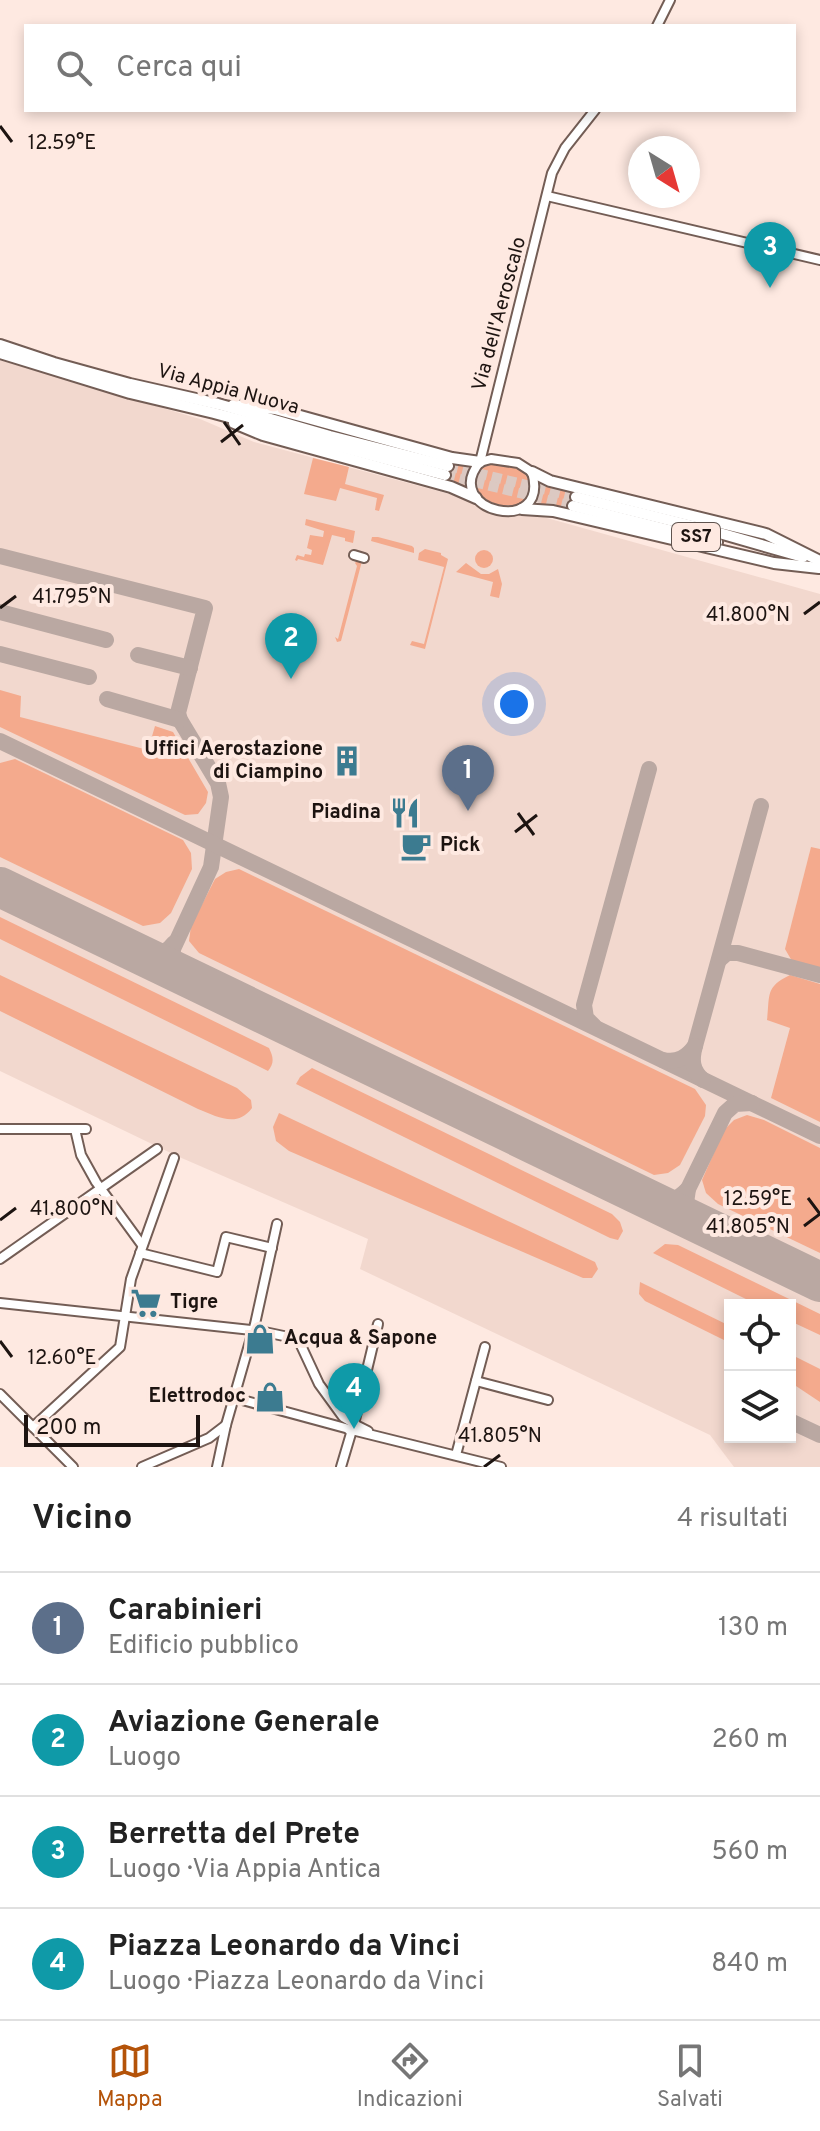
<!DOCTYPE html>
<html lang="it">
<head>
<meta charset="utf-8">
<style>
	:root { --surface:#fff; --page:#f6f6f6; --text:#222; --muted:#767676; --line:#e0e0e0; --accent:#b45309 }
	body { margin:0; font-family:Overpass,sans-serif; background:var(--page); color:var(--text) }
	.controls { position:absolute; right:24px; bottom:24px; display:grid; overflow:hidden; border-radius:0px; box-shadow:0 4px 12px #0003 }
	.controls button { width:72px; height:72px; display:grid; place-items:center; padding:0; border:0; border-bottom:2px solid var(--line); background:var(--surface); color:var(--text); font:40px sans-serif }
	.compass { position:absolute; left:628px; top:136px; width:72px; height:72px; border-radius:50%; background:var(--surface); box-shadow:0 4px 12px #0003; rotate:143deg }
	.scale { position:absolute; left:24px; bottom:20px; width:176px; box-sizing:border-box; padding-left:8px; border:4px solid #1d1411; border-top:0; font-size:22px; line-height:28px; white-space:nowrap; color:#1d1411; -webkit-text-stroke:6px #fee9e1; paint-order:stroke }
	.you { position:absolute; left:514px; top:704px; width:28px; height:28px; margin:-20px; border:6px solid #fff; border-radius:50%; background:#1a73e8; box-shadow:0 0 0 12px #1a73e833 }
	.badge { display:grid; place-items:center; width:52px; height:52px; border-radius:50%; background:var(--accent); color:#fff; font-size:26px; font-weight:700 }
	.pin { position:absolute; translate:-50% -66px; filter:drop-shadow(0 2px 4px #0008) }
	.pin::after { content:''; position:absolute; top:42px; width:28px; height:24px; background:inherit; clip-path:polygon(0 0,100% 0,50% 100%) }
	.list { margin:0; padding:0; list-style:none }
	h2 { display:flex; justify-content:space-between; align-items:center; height:104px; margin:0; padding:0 32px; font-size:34px }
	h2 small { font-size:26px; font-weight:400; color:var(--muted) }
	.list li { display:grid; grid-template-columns:52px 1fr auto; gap:24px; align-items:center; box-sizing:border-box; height:112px; padding:0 32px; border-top:2px solid var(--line) }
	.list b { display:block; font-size:30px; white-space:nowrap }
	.list p { margin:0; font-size:26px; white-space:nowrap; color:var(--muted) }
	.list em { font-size:26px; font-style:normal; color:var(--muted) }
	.icon { flex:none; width:44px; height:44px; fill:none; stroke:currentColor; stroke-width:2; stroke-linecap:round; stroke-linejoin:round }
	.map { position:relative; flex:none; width:820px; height:1467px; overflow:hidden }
	.search { position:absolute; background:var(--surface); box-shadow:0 4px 12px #0003; left:24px; right:24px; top:24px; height:88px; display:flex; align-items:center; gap:20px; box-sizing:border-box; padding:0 28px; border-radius:0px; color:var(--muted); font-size:30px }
	.sheet { height:552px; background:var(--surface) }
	nav { display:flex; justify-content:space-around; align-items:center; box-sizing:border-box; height:112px; border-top:2px solid var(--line); background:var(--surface); font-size:22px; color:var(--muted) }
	nav a { display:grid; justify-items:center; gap:4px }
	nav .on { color:var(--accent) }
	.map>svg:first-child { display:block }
	.built { fill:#f2d8ce; fill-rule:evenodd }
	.green { fill:#f4aa8d }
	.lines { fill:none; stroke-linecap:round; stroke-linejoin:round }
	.taxiway { stroke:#baa8a2; stroke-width:16 }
	.runway { stroke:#baa8a2; stroke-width:40 }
	.major-tunnel { stroke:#dcc9c2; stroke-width:10; stroke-dasharray:10 5; stroke-linecap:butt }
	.minor-casing { stroke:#735d55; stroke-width:12 }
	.major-casing { stroke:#735d55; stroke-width:14 }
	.minor { stroke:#fff; stroke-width:8 }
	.major { stroke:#fff; stroke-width:10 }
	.ticks { fill:none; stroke:#1d1411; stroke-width:3 }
	.labels { text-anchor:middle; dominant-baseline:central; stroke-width:8; stroke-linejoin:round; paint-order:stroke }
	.shield { fill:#fee9e1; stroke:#60544f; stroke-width:2 }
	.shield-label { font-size:18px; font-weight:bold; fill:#1d1411 }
	.street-label { font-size:20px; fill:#1d1411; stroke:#fee9e1 }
	.poi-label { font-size:20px; font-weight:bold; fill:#1d1411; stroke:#fee9e1; text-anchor:end }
	.ticks-label { font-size:20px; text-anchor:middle; fill:#1d1411; stroke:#fee9e1; stroke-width:8; stroke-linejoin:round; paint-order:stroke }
</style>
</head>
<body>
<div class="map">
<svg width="820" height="1467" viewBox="0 0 820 1467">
	<rect width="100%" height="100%" fill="#fee9e1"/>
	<path class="built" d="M0,360l200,59 54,23 203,54 36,17h36l291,81v873h-86l-24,-32 -350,-166 8,-30 -191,-83 -177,-85zM730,1305h60v132h-60z"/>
	<g class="green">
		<path d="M313,458l36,9 -4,17 39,11 -5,16 -4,-1 2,-12 -37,-10 -4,13 -32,-7z"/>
		<path d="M450,463l20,3 -4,11 -1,11 -19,-7z"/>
		<path d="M498,464c20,5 30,4 33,27l-6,11c-46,18 -70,-37 -27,-38z"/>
		<path d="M543,483l33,9 -4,19 -34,-6 4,-11z"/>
		<path d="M306,519l49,12 -2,12 -8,-2v-3l-13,-3 -9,30 -25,-6 -1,2 -2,-1 2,-5 7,2 1,-3 6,1 1,-5 -5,-2 3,-13 13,2 1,-6 -19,-6z"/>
		<path d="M372,537h6l34,9 2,2v5l-43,-12z"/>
		<path d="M425,549l16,4v2l7,4 -23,90 -15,-4 2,-4 12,3 20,-77 -26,-7 1,-7z"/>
		<circle cx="484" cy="559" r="9"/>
		<path d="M358,559l4,2 -21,80 -4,1 -2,-5 3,2 19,-73 -2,-3z"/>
		<path d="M466,563l15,11h8l9,-5 4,15 -3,14 -9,-2 3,-14 -37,-10z"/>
		<path d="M0,690l21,6 -1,21 128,33 7,-24 18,6 35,60 -2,11 -8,11 -13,1 -185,-88z"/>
		<path d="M15,759l168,81 8,13 1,16 -21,44 -11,10 -17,3 -143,-69v-94z"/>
		<path d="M811,847l9,2v119l-28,-7 -7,-12z"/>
		<path d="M239,869l456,220 11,16 -1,11 -25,49 -12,8 -14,2 -455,-222 -10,-12 2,-15 24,-47 11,-7z"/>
		<path d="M0,917l269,131c4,9 6,14 -1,23l-268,-132z"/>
		<path d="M0,975l237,113 14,12 1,8c-15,20 -34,9 -54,1l-198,-98z"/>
		<path d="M790,975l30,9v138l-49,-24 19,-70 -23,-8c3,-25 -2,-33 23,-45z"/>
		<path d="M312,1068l300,146 8,8 3,9 -5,9 -8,-2 -314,-154 4,-7z"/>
		<path d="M279,1113l316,149 3,7 -6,9h-9l-294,-127 -13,-10 -3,-14z"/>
		<path d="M747,1115l17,5 56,28v105l-102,-49 -12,-11 -4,-13 22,-50 10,-10z"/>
		<path d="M665,1244l13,1 142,69v21l-30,-14v-16h-32l-105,-52z"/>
		<path d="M640,1282l90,44v17l-85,-42 -6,-7z"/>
		<path d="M790,1354l30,15v33l-30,-20z"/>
	</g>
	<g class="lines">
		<g class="taxiway">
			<path d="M0,556l205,52 -27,105 2,7 38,63 3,14 -10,70 -38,82c-1,14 6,22 17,30"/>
			<path d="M0,612l106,28"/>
			<path d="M0,654l89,23"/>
			<path d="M138,655l52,13"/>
			<path d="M107,699l73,21"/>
			<path d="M0,741l820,395"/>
			<path d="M134,951c17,6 28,7 40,-8"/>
			<path d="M719,960l8,-7h11l82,22"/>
			<path d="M594,1026l-8,-8 -2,-13 65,-236"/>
			<path d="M695,1046l66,-240"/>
			<path d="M663,1060c15,3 24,-3 32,-14 -4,14 -3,24 8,34"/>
			<path d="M654,1202c15,2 23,-2 34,-13"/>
			<path d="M695,1222l-9,-19 2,-14 37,-76 10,-9 17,-1"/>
			<path d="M790,1421l30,14"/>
		</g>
		<path class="runway" d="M0,887l820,395"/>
		<g class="major-tunnel">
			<path d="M448,466l128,31"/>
			<path d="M445,475l128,31"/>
		</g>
		<g class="minor-casing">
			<g id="minor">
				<path d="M657,26l13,-26"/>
				<path d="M547,196l273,64"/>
				<path d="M491,459l27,4 14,9c19,66 -93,39 -52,-10z"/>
				<path d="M480,462l72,-289 13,-25 30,-38"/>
				<path d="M354,555l10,3"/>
				<path d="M0,1129h86"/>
				<path d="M75,1129l6,26 15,27 46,63"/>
				<path d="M140,1253l77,19 9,-35 46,11"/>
				<path d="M0,1259l157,-110"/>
				<path d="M0,1303l260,28 38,8 21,45 24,33 10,6"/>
				<path d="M476,1381l72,19"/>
				<path d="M0,1394l73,73"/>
				<path d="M235,1398l114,31"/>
				<path d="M33,1427l87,-80 11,-68 43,-121"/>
				<path d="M352,1430l149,37"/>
				<path d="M368,1431l-14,-7 24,-100"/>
				<path d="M456,1455l29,-108"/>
				<path d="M142,1467l67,-29 17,-13"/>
				<path d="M217,1467l9,-42 29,-101 22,-100"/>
				<path d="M341,1467l11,-37h-3"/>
			</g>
		</g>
		<g class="major-casing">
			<g id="major">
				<path d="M0,345l54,18 76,21 88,20 112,32 118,30"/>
				<path d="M0,353l130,40 84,20 231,62"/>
				<path d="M233,405l42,4 177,49 28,4"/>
				<path d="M234,423l29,12 188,52 25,11"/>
				<path d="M532,472l18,9 216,53 54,27"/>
				<path d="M576,497l133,33 94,27"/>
				<path d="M573,506l144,36"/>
				<path d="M522,509l31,2 221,52 45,5"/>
			</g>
		</g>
		<use href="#minor" class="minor"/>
		<use href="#major" class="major"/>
	</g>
	<path class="ticks" d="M0,126l12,16M224,422l16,23M221,442l22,-17M0,608l16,-12M804,614l16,-12M518,813l16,22M515,832l22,-17M808,1198l12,16M0,1220l16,-12M804,1226l16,-12M0,1341l12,16M484,1467l16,-12"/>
	<defs>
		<g id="building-bare" transform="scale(2.4)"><path d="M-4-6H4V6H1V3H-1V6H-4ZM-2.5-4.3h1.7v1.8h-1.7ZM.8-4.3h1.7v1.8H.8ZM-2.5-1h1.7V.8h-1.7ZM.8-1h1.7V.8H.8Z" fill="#3c7b90" stroke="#fee9e1" stroke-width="2.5" paint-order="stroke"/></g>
		<g id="restaurant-bare" transform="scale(2.4)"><path d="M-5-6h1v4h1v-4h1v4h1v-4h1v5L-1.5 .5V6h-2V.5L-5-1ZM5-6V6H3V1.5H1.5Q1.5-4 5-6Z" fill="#3c7b90" stroke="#fee9e1" stroke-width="2.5" paint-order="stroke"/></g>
		<g id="cafe-bare" transform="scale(2.4)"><path d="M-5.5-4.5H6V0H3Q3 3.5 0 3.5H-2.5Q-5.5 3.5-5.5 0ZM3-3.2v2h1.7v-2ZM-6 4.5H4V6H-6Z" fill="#3c7b90" stroke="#fee9e1" stroke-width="2.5" paint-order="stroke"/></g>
		<g id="supermarket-bare" transform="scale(2.4)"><path d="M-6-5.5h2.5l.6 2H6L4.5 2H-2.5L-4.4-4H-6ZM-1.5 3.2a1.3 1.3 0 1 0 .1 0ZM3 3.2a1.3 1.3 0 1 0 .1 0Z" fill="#3c7b90" stroke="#fee9e1" stroke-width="2.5" paint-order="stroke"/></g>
		<g id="shop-bare" transform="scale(2.4)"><path d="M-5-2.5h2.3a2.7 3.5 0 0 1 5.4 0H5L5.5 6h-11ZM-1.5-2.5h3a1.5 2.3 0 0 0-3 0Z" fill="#3c7b90" stroke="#fee9e1" stroke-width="2.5" paint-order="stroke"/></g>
	</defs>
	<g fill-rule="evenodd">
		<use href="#building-bare" x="347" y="761"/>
		<use href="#restaurant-bare" x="405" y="813"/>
		<use href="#cafe-bare" x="416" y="846"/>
		<use href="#supermarket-bare" x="146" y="1303"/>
		<use href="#shop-bare" x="260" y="1339"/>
		<use href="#shop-bare" x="270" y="1397"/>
	</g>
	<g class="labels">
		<rect class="shield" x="672" y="523" width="48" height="28" rx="6"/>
		<g class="shield-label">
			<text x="696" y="537">SS7</text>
		</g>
		<g class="street-label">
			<text transform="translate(500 314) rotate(-75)">Via dell'Aeroscalo</text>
			<text transform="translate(228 390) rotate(15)">Via Appia Nuova</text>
		</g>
		<g class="poi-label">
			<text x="323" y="750">Uffici Aerostazione<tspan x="323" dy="23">di Ciampino</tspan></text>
			<text x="381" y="813">Piadina</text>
			<text x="440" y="846" text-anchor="start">Pick</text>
			<text x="170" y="1303" text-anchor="start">Tigre</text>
			<text x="284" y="1339" text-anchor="start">Acqua &amp; Sapone</text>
			<text x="246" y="1397">Elettrodoc</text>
		</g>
	</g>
	<g class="ticks-label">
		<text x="62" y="149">12.59°E</text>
		<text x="72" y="603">41.795°N</text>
		<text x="748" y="621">41.800°N</text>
		<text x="758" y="1205">12.59°E</text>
		<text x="72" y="1215">41.800°N</text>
		<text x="748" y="1233">41.805°N</text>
		<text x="62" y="1364">12.60°E</text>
		<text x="500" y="1442">41.805°N</text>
	</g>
</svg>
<div class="controls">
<button><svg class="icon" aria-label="locate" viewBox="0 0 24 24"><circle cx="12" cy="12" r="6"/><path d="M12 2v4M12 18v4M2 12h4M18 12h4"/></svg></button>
<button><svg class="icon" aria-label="layers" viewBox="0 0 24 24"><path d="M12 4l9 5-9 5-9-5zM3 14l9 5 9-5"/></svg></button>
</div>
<svg class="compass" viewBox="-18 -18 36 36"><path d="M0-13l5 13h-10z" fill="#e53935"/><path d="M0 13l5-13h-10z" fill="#767676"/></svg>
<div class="scale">200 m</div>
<div class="you"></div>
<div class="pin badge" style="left:468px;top:811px;background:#5c6f8a">1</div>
<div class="pin badge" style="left:291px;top:679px;background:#0f9aa8">2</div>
<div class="pin badge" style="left:770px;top:288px;background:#0f9aa8">3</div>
<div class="pin badge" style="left:354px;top:1429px;background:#0f9aa8">4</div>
<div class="search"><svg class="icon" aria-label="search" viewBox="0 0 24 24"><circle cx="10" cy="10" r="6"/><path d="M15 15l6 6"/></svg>Cerca qui</div>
</div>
<section class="sheet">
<h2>Vicino<small>4 risultati</small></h2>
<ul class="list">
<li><span class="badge" style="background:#5c6f8a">1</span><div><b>Carabinieri</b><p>Edificio pubblico</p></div><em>130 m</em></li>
<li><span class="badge" style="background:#0f9aa8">2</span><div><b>Aviazione Generale</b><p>Luogo</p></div><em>260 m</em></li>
<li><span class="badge" style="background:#0f9aa8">3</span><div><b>Berretta del Prete</b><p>Luogo · Via Appia Antica</p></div><em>560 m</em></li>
<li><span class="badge" style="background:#0f9aa8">4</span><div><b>Piazza Leonardo da Vinci</b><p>Luogo · Piazza Leonardo da Vinci</p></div><em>840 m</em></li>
</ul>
</section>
<nav>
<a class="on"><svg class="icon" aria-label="map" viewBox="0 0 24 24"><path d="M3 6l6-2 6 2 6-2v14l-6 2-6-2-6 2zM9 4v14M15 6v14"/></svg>Mappa</a>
<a><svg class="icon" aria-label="directions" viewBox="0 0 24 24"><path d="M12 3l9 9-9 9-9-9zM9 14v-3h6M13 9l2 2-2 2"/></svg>Indicazioni</a>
<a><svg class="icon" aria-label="saved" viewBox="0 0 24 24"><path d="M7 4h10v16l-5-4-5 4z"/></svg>Salvati</a>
</nav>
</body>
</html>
